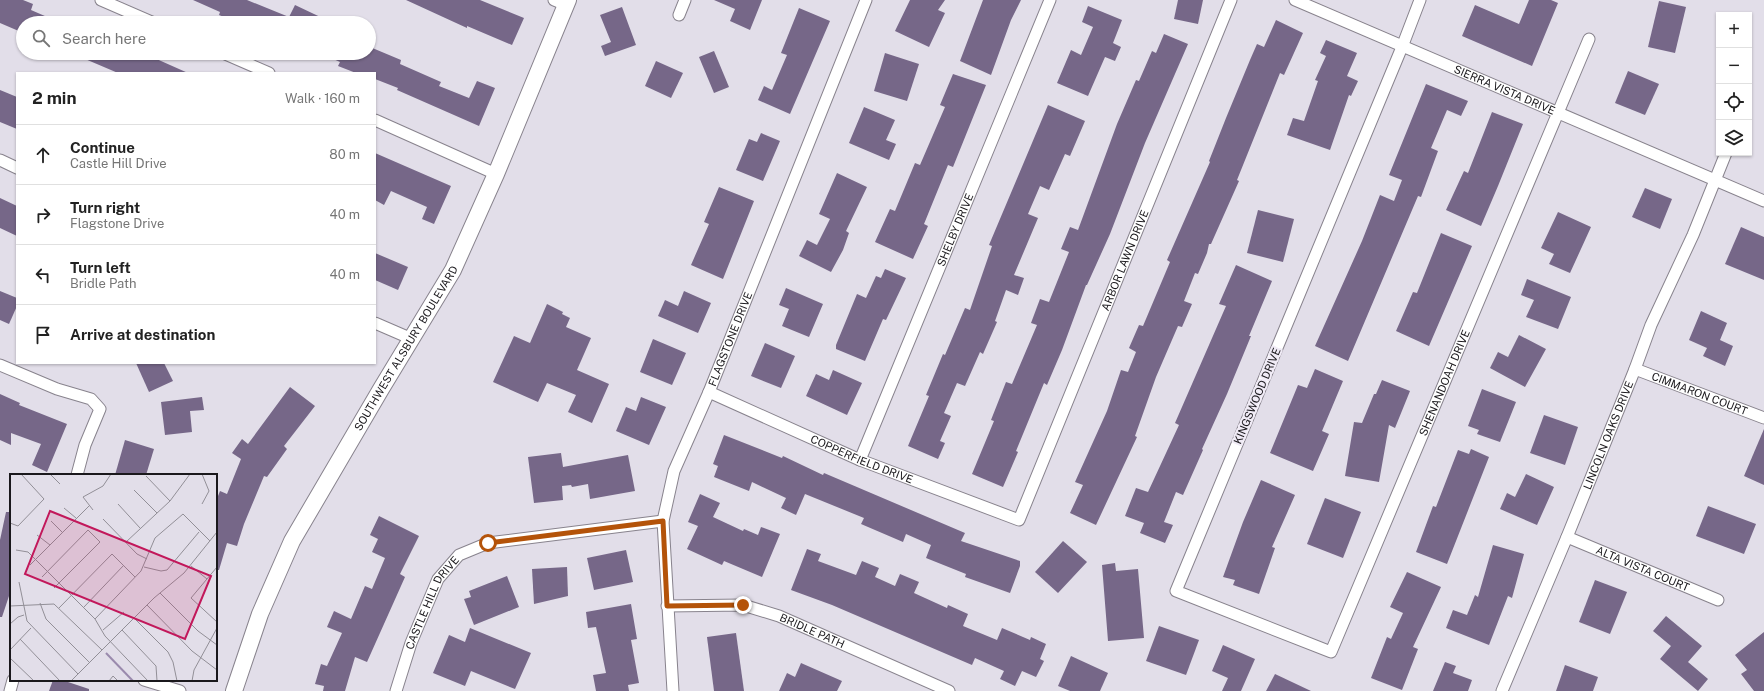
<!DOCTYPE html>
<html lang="en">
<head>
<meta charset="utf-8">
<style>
	:root { --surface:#fff; --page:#f2f2f2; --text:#222; --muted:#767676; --line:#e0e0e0 }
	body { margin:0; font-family:"Public Sans",sans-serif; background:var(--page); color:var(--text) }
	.controls { position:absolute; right:12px; top:12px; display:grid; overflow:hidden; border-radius:0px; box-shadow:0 1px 3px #0004 }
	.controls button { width:36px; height:36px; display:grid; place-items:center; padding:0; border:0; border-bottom:1px solid var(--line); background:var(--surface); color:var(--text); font:20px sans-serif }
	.stop { position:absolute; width:12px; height:12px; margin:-9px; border:3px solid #b45309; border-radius:50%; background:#fff }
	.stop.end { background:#b45309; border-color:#fff; box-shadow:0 1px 4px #0008 }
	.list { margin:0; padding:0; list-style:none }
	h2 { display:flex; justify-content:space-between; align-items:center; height:52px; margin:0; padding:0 16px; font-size:17px }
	h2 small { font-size:13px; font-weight:400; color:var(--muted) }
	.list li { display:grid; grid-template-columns:26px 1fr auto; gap:12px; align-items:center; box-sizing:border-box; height:60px; padding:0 16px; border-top:1px solid var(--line) }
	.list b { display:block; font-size:15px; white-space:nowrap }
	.list p { margin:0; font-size:13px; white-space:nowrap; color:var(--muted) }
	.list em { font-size:13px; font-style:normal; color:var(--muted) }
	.icon { flex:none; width:22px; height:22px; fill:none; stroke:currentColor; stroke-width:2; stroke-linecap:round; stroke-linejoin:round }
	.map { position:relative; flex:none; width:1764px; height:691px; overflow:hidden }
	.search { position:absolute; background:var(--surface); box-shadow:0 1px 3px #0004; left:16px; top:16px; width:360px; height:44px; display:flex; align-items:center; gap:10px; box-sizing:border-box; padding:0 14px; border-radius:22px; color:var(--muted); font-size:15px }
	.panel { position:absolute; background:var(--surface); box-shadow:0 1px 3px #0004; left:16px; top:72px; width:360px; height:292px; border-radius:0px }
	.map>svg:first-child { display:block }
	.building { fill:#766788 }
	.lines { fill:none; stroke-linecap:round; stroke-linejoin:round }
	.street-casing { stroke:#88838d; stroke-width:13 }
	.secondary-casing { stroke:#88838d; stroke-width:18 }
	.street { stroke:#fff; stroke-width:11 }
	.secondary { stroke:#fff; stroke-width:16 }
	.route { stroke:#b45309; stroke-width:5 }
	.labels { text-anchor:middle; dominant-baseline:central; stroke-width:4; stroke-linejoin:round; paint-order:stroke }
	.street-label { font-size:11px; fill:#1a181c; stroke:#f0ebf6 }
	.inset-river { fill:none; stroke:#9a8aad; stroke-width:2 }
	.inset-road { fill:none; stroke:#928f97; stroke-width:1 }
	.view { fill:#c2185b; fill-opacity:0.15; stroke:#c2185b; stroke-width:2 }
	.inset-edge { fill:none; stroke:#1a181c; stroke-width:2 }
</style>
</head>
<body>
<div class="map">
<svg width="1764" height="691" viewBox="0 0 1764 691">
	<rect width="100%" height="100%" fill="#e2dee9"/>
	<g class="building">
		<path d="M0,0h23l10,4 -2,6 30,13h-38l-2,9 -21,-9z"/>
		<path d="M193,0h54l42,17 6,-12 38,18h-94l-20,-8 1,-3z"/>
		<path d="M406,0h74l44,18 -12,27 -45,-19v2z"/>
		<path d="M714,0h48l-12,30 -20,-9 5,-12z"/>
		<path d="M910,0h35l-7,10 7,3 -16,34 -34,-16z"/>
		<path d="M983,0h38l-10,20 -20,55 -31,-14z"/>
		<path d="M1178,0h25l-5,24 -24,-5z"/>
		<path d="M1529,0h22l7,3 -26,63 -70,-30 13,-31 44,19z"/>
		<path d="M1659,1l27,6 -11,46 -27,-6z"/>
		<path d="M1088,6l34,14 -9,23 8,4 -6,14 -10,-4 -17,39 -31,-13 14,-33 10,5 12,-28 -11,-5z"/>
		<path d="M622,7l14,38 -31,11 -4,-10 10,-4 -11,-27z"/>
		<path d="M799,8l31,13 -40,93 -32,-14 6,-14 8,4 15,-35 -6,-2z"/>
		<path d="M1276,20l27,13 -19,42 -4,-2 -43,107 2,1 -28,63h-2l-2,9 -9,21 -3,-1 -11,28 8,3 -10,23 -4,-1 -22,51 -21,59 2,1 -41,88 -26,-12 13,-28 -8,-3 32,-71 14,-41 7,2 8,-20 -7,-4 10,-23 4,1 27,-64 -3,-2 43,-98 -1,-1 17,-43 24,-58 7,-16 7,3z"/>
		<path d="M1164,34l24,10 -43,99 -35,91 -23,51h-1l-24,65 -15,35 -3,-2 -28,68 2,1 -15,35 -31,-13 22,-53 -3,-1 15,-38 6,2 25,-59 -6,-2 9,-24 9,3 20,-50 -8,-3 9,-22 8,3 39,-106 19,-44 3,1 13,-30 4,2z"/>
		<path d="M1326,40l31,13 -10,23 11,5 -7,15 -2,-1 -19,55 -43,-15 6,-17 11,3 14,-40 -3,-1 11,-24 -6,-3z"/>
		<path d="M370,47l31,13 -1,4 41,18 -2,4 30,12 8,-17 18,7 -16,38 -82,-36 1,-2 -23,-9v-6h-19l-18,-7 2,-4 -20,-9h49z"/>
		<path d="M714,51l15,36 -15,6 -15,-36z"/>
		<path d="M71,53h75l6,3v1l36,16h-70z"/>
		<path d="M885,53l34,11 -12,37 -33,-10z"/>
		<path d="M656,61l27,12 -12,25 -26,-12z"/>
		<path d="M1628,71l31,13 -14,31 -30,-12z"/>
		<path d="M953,74l33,11 -33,82 -5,-2 -24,59 4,2 -15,33 -38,-17 15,-33 5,2 20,-48 5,2 25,-58 -5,-2z"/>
		<path d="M1426,84l42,17 -7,15 -14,-6 -16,38 7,3 -17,46 -3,-1 -70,165 -33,-15 47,-105 18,-46 14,6 8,-21 -13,-5z"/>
		<path d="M0,90l17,7v32l-17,-7z"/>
		<path d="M1048,105l37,16 -15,35 -5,-2 -16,36 -9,-4 -12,28 10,4 -24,57 10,3 -6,17 -12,-5 -11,31 2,1 -14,32 -3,-2 -15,34 -8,-3 -13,30 7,3 -11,25 5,2 -7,16 -30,-13 21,-50 -3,-1 17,-41 2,1 20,-47 5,2 22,-64 -3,-1z"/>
		<path d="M864,107l31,13 -9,20 10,4 -7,16 -40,-17z"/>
		<path d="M1492,112l31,12 -25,62 -17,40 -35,-16 18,-39 4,2z"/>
		<path d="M761,133l19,8 -17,40 -27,-11 13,-31 8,3z"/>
		<path d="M375,153l76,33 -17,38 -12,-5 5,-12 -36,-16 -7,14 -9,-5z"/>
		<path d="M837,173l30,14 -21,44 3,2 -6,17 -12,22 -32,-16 8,-16 10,5 13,-26 -11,-5z"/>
		<path d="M719,187l35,14 -31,78 -32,-14 18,-41 -5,-2z"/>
		<path d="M1645,188l27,11 -12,30 -28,-12z"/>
		<path d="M0,198l17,8v30l-17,-8z"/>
		<path d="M1258,210l36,9 -11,43 -36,-9z"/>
		<path d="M1558,212l33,15 -21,46 -21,-9 5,-10 -13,-6z"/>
		<path d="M1741,227l23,10v43l-39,-16z"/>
		<path d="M1441,233l31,13 -43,100 -33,-15 17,-39 4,1z"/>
		<path d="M375,253l33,14 -10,23 -23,-10z"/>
		<path d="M1236,265l36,16 -23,55h2l-24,58 -25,55 1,1 -20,45 -7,-3 -12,30 9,3 -8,18 -25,-10 4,-10 -19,-7 11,-28 12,4 31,-67 -4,-2 51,-117 -7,-2z"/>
		<path d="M885,269l21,9 -20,42 -3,-1 -18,42 -29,-12v-4l21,-51 9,4 10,-22 5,2z"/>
		<path d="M1527,279l44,18 -13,32 -32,-12 8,-17 -13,-5z"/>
		<path d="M786,288l37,16 -14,33 -27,-11 7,-17 -10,-4z"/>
		<path d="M0,291l17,7v8l-8,18 -9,-4z"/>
		<path d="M684,291l27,12 -13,30 -40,-17 7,-16 13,6z"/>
		<path d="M547,304l16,8 -1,2 8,4 -4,9 25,11 -14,32 32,14 -17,39 -24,-11 8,-17 -29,-12 -9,19 -45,-20 21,-46 16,7z"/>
		<path d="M1701,311l26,12 -7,17 13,6 -8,20 -22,-10 4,-8 -18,-8z"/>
		<path d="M1519,335l27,14 -21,38 -35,-19 8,-16 10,5z"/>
		<path d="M653,339l33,14 -14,32 -32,-13z"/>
		<path d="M765,343l30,13 -14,32 -30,-12z"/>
		<path d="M136,363h28l9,18 -24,11z"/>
		<path d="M1315,369l28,12 -21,50 7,3 -16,37 -43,-18 28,-68 9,3z"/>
		<path d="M833,370l29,13 -15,32 -41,-19 10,-22 13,6z"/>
		<path d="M1382,380l28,11 -15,37 -6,-3 -10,57 -34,-6 9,-54 8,1 12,-29h2z"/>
		<path d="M290,387l25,19 -31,40 3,3 -20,28 -3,-1 -20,48 -7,22 -10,-3 -8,27h-3v-69l4,-10 7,3 14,-35 -9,-6 10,-14 6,5z"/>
		<path d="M1482,389l34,13 -16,40 -23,-8 2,-4 -11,-4z"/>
		<path d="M0,394l20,9 -1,2 48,19 -20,48 -15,-7 9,-21 -30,-11v12l-11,-5z"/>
		<path d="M202,397l2,13 -14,1 2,21 -27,3 -4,-33z"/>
		<path d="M641,397l25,10 -17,38 -33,-14 10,-24 10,4z"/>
		<path d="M1544,415l34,12 -13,38 -35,-12z"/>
		<path d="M1764,429v56l-20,-9z"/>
		<path d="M724,435l58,23 1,-2 40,19 1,-2 141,60 -4,8 59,20v5l-10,27 -45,-16 1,-3 -40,-16 5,-13 -25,-11 -3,8 -42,-18 3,-6 -59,-24 -9,21 -15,-7 5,-10 -34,-16 -3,9 -35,-14 4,-11 -5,-2z"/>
		<path d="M125,440l29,9 -8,26h-31z"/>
		<path d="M1471,449l18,8 -42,107 -31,-12 17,-46 3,1 22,-57 11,4z"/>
		<path d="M561,453l2,14 65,-12 7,36 -45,8 -2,-15 -16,3 -1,-2 -9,1 1,14 -29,3 -6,-46z"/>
		<path d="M1526,474l28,13 -17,38 -37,-16 7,-16 8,4z"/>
		<path d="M1261,480l34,15 -23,52 3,1 -16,46 -26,-9 2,-5 -12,-3 20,-55z"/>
		<path d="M700,494l20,9 -7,14 30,14 1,-2 14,6 3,-8 19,7 -18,43 -38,-16 -2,4 -35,-16 11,-23 -10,-4z"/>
		<path d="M1325,498l36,14 -18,46 -36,-14z"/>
		<path d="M1708,506l48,18 -12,30 -48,-18z"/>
		<path d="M6,512h5v78l-9,27h-2v-77z"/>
		<path d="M379,516l40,20 -19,38 5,3 -38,85 -12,-5 -10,34h-22l1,-5 -9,-2 6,-20 6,2 15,-33 -15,-6 7,-16 17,8 14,-33 7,3 13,-31 -13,-6 6,-13 -8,-4z"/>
		<path d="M1063,541l24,21 -29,31 -23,-21z"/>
		<path d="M1493,545l31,9 -12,44 -4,-2 -19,49 -43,-17 7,-18 14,5 8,-20 3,2z"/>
		<path d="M807,549l14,5 -3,7 38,14 6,-14 17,7 -4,9 20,9 5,-12 19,8 -5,11 33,15 1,-3 20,9 -5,12 34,14 5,-12 28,12 1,-3 15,7 -6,15 4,2 -8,16 -14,-6 -7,15 -15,-7 4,-8 -29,-13 -3,7 -140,-60 -41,-15z"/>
		<path d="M626,550l7,32 -39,8 -7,-32z"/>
		<path d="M1115,563l1,8 22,-2 6,69 -36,3 -6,-76z"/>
		<path d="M567,567l1,29 -34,8 -2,-35z"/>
		<path d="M1407,572l34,15 -28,60 5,2 -16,41 -31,-12 16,-41 4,2 12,-26 -13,-6z"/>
		<path d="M507,576l12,31 -45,18 -10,-26 7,-2 -2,-6z"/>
		<path d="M1595,580l32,12 -17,42 -31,-12z"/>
		<path d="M631,604l6,35 -6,1 8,43 -11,2 1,6h-33l-3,-16 13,-2 -10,-46 -8,1 -2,-16z"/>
		<path d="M1666,616l36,30 -14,16 20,17 -10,12 -38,-32 11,-13 -18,-15z"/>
		<path d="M1159,626l40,14 -13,35 -40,-14z"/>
		<path d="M470,628l61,25 -16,36 -44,-18 -6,15 -32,-13 16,-38 16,7z"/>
		<path d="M1764,632v59h-10l-13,-17 6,-4 -12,-15z"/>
		<path d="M736,633l8,58h-30l-7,-54z"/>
		<path d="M1223,645l32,14 -14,32h-19l6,-13 -16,-7z"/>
		<path d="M1071,656l37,17 -8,18h-30l-12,-5z"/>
		<path d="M1445,662l11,4 -3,7 19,7 -4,11h-35z"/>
		<path d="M801,663l41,18 -5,10h-58l8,-18 8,4z"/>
		<path d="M1565,665l33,12 -5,14h-37z"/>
		<path d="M1275,674l36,17h-45z"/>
		<path d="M53,680h9l27,9v2h-40z"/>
	</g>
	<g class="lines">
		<g class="street-casing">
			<g id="street">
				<path d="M101,0l53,23"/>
				<path d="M554,0l12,5"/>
				<path id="s1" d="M1295,0l469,201"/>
				<path id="s2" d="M1420,0l-18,47 -226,544 155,61 258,-613"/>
				<path d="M679,15l6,-15"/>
				<path d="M223,53l46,20"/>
				<path d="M375,120l121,54"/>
				<path d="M0,160l17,8"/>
				<path d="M375,323l37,16"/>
				<path d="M0,365l57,24 34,10 9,10 -15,36 -8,30"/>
				<path id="s3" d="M1635,369l129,49"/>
				<path id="s4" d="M709,392l151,68 159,60 212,-520"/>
				<path id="s5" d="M860,460l190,-460"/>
				<path id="s6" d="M1567,537l151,63"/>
				<path id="s7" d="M667,606l76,-1 36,11 170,75"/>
				<path d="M144,680l36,11"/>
				<path d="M10,691l3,-11"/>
				<path id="s8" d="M396,691l15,-48 27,-64 21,-24 29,-12 175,-22"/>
				<path id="s9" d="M673,691l-10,-170 11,-50 35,-79 157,-392"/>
				<path id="s10" d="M1502,691l65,-154 68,-168 16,-44 42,-90 33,-82"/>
			</g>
		</g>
		<g class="secondary-casing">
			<g id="secondary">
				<path id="s11" d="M234,691l26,-77 32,-73 89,-152 72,-119 43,-96 72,-174"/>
			</g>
		</g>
		<use href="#street" class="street"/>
		<use href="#secondary" class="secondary"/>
	</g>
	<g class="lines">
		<path class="route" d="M488,543l175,-22 4,85 76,-1"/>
	</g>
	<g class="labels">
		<g class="street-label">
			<text stroke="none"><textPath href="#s1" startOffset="228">SIERRA VISTA DRIVE</textPath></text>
			<text stroke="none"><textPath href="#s5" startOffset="249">SHELBY DRIVE</textPath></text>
			<text stroke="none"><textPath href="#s4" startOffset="616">ARBOR LAWN DRIVE</textPath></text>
			<text stroke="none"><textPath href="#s9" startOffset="365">FLAGSTONE DRIVE</textPath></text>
			<text stroke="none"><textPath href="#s11" startOffset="385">SOUTHWEST ALSBURY BOULEVARD</textPath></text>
			<text stroke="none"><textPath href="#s2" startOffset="1098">SHENANDOAH DRIVE</textPath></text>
			<text stroke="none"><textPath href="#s3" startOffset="69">CIMMARON COURT</textPath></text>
			<text transform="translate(1257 396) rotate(-67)">KINGSWOOD DRIVE</text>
			<text stroke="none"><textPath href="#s10" startOffset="277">LINCOLN OAKS DRIVE</textPath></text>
			<text stroke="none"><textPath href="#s4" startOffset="167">COPPERFIELD DRIVE</textPath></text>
			<text stroke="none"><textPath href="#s6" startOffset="82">ALTA VISTA COURT</textPath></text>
			<text stroke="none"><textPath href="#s8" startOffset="96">CASTLE HILL DRIVE</textPath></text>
			<text stroke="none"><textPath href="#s7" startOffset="150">BRIDLE PATH</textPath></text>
		</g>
	</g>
	<g transform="translate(10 474)">
		<rect width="207" height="207" fill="#e2dee9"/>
		<path class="inset-river" d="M96,179l27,28"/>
		<path class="inset-road" d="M40,0l10,10M136,2l24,25M124,16l23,23M73,23l20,-11 8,-12M73,23l10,13M108,30l22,24M192,30l7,-13 -7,-17M54,34l12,10M93,45l34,35 10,5M41,47l11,11M0,49l8,3 26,-27 -23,-25M27,61l13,10M116,68l44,-41 20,-27M6,76l12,2 67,67 10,17 43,45M20,91l59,-59M181,92l16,13M134,93l17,4 6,-1 32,-38M207,93l-26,31 26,24M32,103l46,-47 12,12 -46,46M9,108l8,39 51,53M150,119l38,38 19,14M30,129l6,16 43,43M137,131l45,46 25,19M0,132l44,-2 48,46M74,133l40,-42M49,134l53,-54 23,23M124,144l34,34 5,10 4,19M85,145l46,-48 14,-33 28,-24 27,27M0,150l8,-7 6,-2M93,156l21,-18M112,156l34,36 1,15M10,165l40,42M0,176l21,-22M0,184l24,23M61,207l83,-83 30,-25 33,-41M99,207l4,-5 5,5M182,207l2,-11 23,-42"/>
		<path class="view" d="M40,37l161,65 -26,63 -160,-65z"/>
		<rect width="207" height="207" class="inset-edge"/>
	</g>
</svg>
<div class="controls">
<button>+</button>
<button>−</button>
<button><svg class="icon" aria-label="locate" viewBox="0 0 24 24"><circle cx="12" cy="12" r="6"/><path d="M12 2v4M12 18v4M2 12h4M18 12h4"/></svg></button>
<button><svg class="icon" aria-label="layers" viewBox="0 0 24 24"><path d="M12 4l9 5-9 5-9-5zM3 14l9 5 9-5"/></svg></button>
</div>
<div class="stop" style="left:488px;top:543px"></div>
<div class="stop end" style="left:743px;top:605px"></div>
<div class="search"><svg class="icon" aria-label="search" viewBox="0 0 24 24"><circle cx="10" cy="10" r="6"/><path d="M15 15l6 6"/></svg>Search here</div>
<section class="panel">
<h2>2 min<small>Walk · 160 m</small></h2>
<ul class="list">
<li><svg class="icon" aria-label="ahead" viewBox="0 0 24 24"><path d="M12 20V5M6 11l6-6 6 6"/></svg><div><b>Continue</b><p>Castle Hill Drive</p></div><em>80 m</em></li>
<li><svg class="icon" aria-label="right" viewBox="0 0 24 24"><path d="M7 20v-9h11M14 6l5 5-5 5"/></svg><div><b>Turn right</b><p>Flagstone Drive</p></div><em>40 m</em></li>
<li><svg class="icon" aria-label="left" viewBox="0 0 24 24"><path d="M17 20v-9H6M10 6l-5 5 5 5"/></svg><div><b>Turn left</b><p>Bridle Path</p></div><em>40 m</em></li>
<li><svg class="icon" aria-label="arrive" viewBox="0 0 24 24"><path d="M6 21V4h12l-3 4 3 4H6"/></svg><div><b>Arrive at destination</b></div></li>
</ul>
</section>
</div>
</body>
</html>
